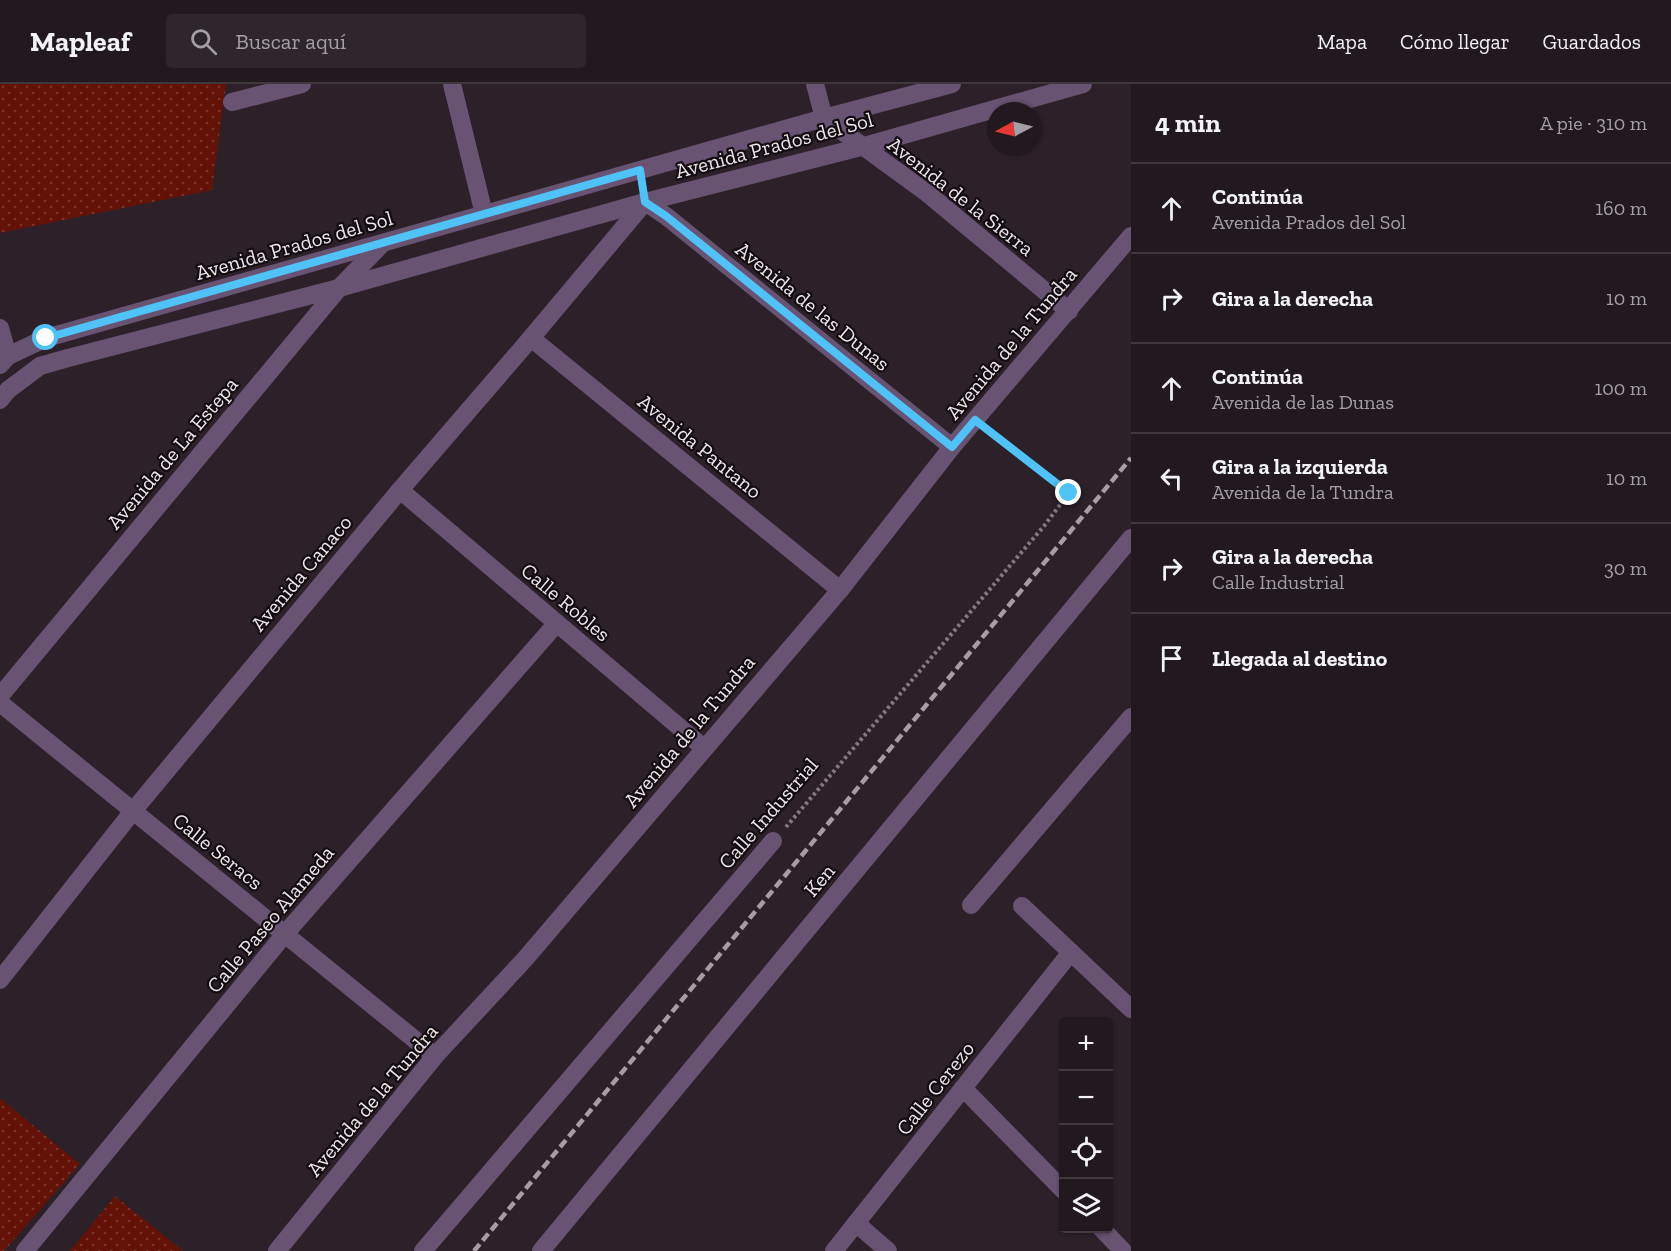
<!DOCTYPE html>
<html lang="es">
<head>
<meta charset="utf-8">
<style>
	:root { --surface:#22191f; --page:#2e262c; --text:#f1f3f6; --muted:#a2a0a4; --line:#3f383d }
	body { margin:0; font-family:"Zilla Slab",serif; background:var(--page); color:var(--text) }
	.controls { position:absolute; right:18px; bottom:18px; display:grid; overflow:hidden; border-radius:6px; box-shadow:0 2px 4px #0004 }
	.controls button { width:54px; height:54px; display:grid; place-items:center; padding:0; border:0; border-bottom:2px solid var(--line); background:var(--surface); color:var(--text); font:30px sans-serif }
	.compass { position:absolute; left:987px; top:18px; width:54px; height:54px; border-radius:50%; background:var(--surface); box-shadow:0 2px 4px #0004; rotate:263deg }
	.stop { position:absolute; width:18px; height:18px; margin:-14px; border:4px solid #4fc3f7; border-radius:50%; background:#fff }
	.stop.end { background:#4fc3f7; border-color:#fff; box-shadow:0 2px 6px #0008 }
	.list { margin:0; padding:0; list-style:none }
	h2 { display:flex; justify-content:space-between; align-items:center; height:78px; margin:0; padding:0 24px; font-size:26px }
	h2 small { font-size:20px; font-weight:400; color:var(--muted) }
	.list li { display:grid; grid-template-columns:39px 1fr auto; gap:18px; align-items:center; box-sizing:border-box; height:90px; padding:0 24px; border-top:2px solid var(--line) }
	.list b { display:block; font-size:22px; white-space:nowrap }
	.list p { margin:0; font-size:20px; white-space:nowrap; color:var(--muted) }
	.list em { font-size:20px; font-style:normal; color:var(--muted) }
	.icon { flex:none; width:33px; height:33px; fill:none; stroke:currentColor; stroke-width:2; stroke-linecap:round; stroke-linejoin:round }
	.map { position:relative; flex:none; width:1131px; height:1167px; overflow:hidden }
	header { display:flex; align-items:center; gap:36px; box-sizing:border-box; height:84px; padding:0 30px; background:var(--surface); border-bottom:2px solid var(--line) }
	header strong { font-size:28px }
	nav { display:flex; gap:33px; margin-inline-start:auto; font-size:21px }
	.search { width:420px; height:54px; background:var(--page); display:flex; align-items:center; gap:15px; box-sizing:border-box; padding:0 21px; border-radius:6px; color:var(--muted); font-size:22px }
	main { display:flex }
	aside { flex:1; background:var(--surface) }
	.map>svg:first-child { display:block }
	.park { fill:url(#park-dots) }
	.lines { fill:none; stroke-linecap:round; stroke-linejoin:round }
	.path { stroke:#847a80; stroke-width:4; stroke-dasharray:3 3; stroke-linecap:butt }
	.minor { stroke:#695373; stroke-width:18 }
	.rail { stroke:#a79da3; stroke-width:4.5; stroke-dasharray:9 4.5; stroke-linecap:butt }
	.route { stroke:#4fc3f7; stroke-width:8 }
	.labels { text-anchor:middle; dominant-baseline:central; stroke-width:4.5; stroke-linejoin:round; paint-order:stroke }
	.street-label { font-size:21px; fill:#eee6eb; stroke:#120d10 }
</style>
</head>
<body>
<header>
<strong>Mapleaf</strong>
<div class="search"><svg class="icon" aria-label="search" viewBox="0 0 24 24"><circle cx="10" cy="10" r="6"/><path d="M15 15l6 6"/></svg>Buscar aquí</div>
<nav><a>Mapa</a><a>Cómo llegar</a><a>Guardados</a></nav>
</header>
<main>
<div class="map">
<svg width="1131" height="1167" viewBox="0 0 1131 1167">
	<defs>
		<pattern id="park-dots" width="8" height="8" patternUnits="userSpaceOnUse" patternTransform="scale(1.5)"><rect width="8" height="8" fill="#621207"/><path d="M2 2h.1M6 6h.1" fill="none" stroke="#79342b" stroke-width="1.8" stroke-linecap="round"/></pattern>
	</defs>
	<rect width="100%" height="100%" fill="#2d2129"/>
	<g class="park">
		<path d="M0,0h226l-14,106 -212,43z"/>
		<path d="M0,1014l80,66 -76,87h-4z"/>
		<path d="M115,1112l68,55h-113z"/>
	</g>
	<g class="lines">
		<path class="path" d="M786,743l258,-301 25,-33 -77,-60"/>
		<g class="minor">
			<path d="M452,0l32,130"/>
			<path d="M815,0l9,34 103,75 142,118"/>
			<path d="M232,18l70,-18"/>
			<path d="M645,118l21,14 286,231"/>
			<path d="M0,244l8,28"/>
			<path d="M531,254l309,252"/>
			<path d="M0,281l8,-9 38,-18 778,-220 128,-34"/>
			<path d="M0,316l8,-10 32,-24 28,-8 271,-70 306,-86 216,-55 222,-63"/>
			<path d="M400,406l304,258"/>
			<path d="M0,612l339,-408 43,-44"/>
			<path d="M0,619l435,353"/>
			<path d="M971,821l160,-188"/>
			<path d="M1022,822l109,103"/>
			<path d="M0,896l133,-169 267,-321 131,-152 114,-136"/>
			<path d="M963,1004l101,103"/>
			<path d="M856,1139l32,28"/>
			<path d="M1101,1144l22,23"/>
			<path d="M25,1167l259,-316 273,-312"/>
			<path d="M277,1167l158,-195 90,-97 315,-369 112,-143 179,-211"/>
			<path d="M423,1167l350,-410"/>
			<path d="M541,1167l590,-713"/>
			<path d="M834,1167l237,-299"/>
		</g>
		<path class="rail" d="M474,1167l657,-793"/>
	</g>
	<g class="lines">
		<path class="route" d="M46,254l594,-168 5,32 21,14 286,231 23,-27 94,73"/>
	</g>
	<g class="labels">
		<g class="street-label">
			<text transform="translate(774 61) rotate(-15)">Avenida Prados del Sol</text>
			<text transform="translate(961 112) rotate(38)">Avenida de la Sierra</text>
			<text transform="translate(294 161) rotate(-16)">Avenida Prados del Sol</text>
			<text transform="translate(813 222) rotate(39)">Avenida de las Dunas</text>
			<text transform="translate(1011 259) rotate(-50)">Avenida de la Tundra</text>
			<text transform="translate(700 362) rotate(39)">Avenida Pantano</text>
			<text transform="translate(172 369) rotate(-50)">Avenida de La Estepa</text>
			<text transform="translate(301 489) rotate(-50)">Avenida Canaco</text>
			<text transform="translate(566 518) rotate(40)">Calle Robles</text>
			<text transform="translate(689 647) rotate(-50)">Avenida de la Tundra</text>
			<text transform="translate(768 729) rotate(-49)">Calle Industrial</text>
			<text transform="translate(218 767) rotate(39)">Calle Seracs</text>
			<text transform="translate(819 796) rotate(-50)">Ken</text>
			<text transform="translate(270 835) rotate(-50)">Calle Paseo Alameda</text>
			<text transform="translate(935 1004) rotate(-52)">Calle Cerezo</text>
			<text transform="translate(372 1016) rotate(-50)">Avenida de la Tundra</text>
		</g>
	</g>
</svg>
<div class="controls">
<button>+</button>
<button>−</button>
<button><svg class="icon" aria-label="locate" viewBox="0 0 24 24"><circle cx="12" cy="12" r="6"/><path d="M12 2v4M12 18v4M2 12h4M18 12h4"/></svg></button>
<button><svg class="icon" aria-label="layers" viewBox="0 0 24 24"><path d="M12 4l9 5-9 5-9-5zM3 14l9 5 9-5"/></svg></button>
</div>
<svg class="compass" viewBox="-18 -18 36 36"><path d="M0-13l5 13h-10z" fill="#e53935"/><path d="M0 13l5-13h-10z" fill="#a2a0a4"/></svg>
<div class="stop" style="left:46px;top:254px"></div>
<div class="stop end" style="left:1069px;top:409px"></div>
</div>
<aside>
<h2>4 min<small>A pie · 310 m</small></h2>
<ul class="list">
<li><svg class="icon" aria-label="ahead" viewBox="0 0 24 24"><path d="M12 20V5M6 11l6-6 6 6"/></svg><div><b>Continúa</b><p>Avenida Prados del Sol</p></div><em>160 m</em></li>
<li><svg class="icon" aria-label="right" viewBox="0 0 24 24"><path d="M7 20v-9h11M14 6l5 5-5 5"/></svg><div><b>Gira a la derecha</b></div><em>10 m</em></li>
<li><svg class="icon" aria-label="ahead" viewBox="0 0 24 24"><path d="M12 20V5M6 11l6-6 6 6"/></svg><div><b>Continúa</b><p>Avenida de las Dunas</p></div><em>100 m</em></li>
<li><svg class="icon" aria-label="left" viewBox="0 0 24 24"><path d="M17 20v-9H6M10 6l-5 5 5 5"/></svg><div><b>Gira a la izquierda</b><p>Avenida de la Tundra</p></div><em>10 m</em></li>
<li><svg class="icon" aria-label="right" viewBox="0 0 24 24"><path d="M7 20v-9h11M14 6l5 5-5 5"/></svg><div><b>Gira a la derecha</b><p>Calle Industrial</p></div><em>30 m</em></li>
<li><svg class="icon" aria-label="arrive" viewBox="0 0 24 24"><path d="M6 21V4h12l-3 4 3 4H6"/></svg><div><b>Llegada al destino</b></div></li>
</ul>
</aside>
</main>
</body>
</html>
